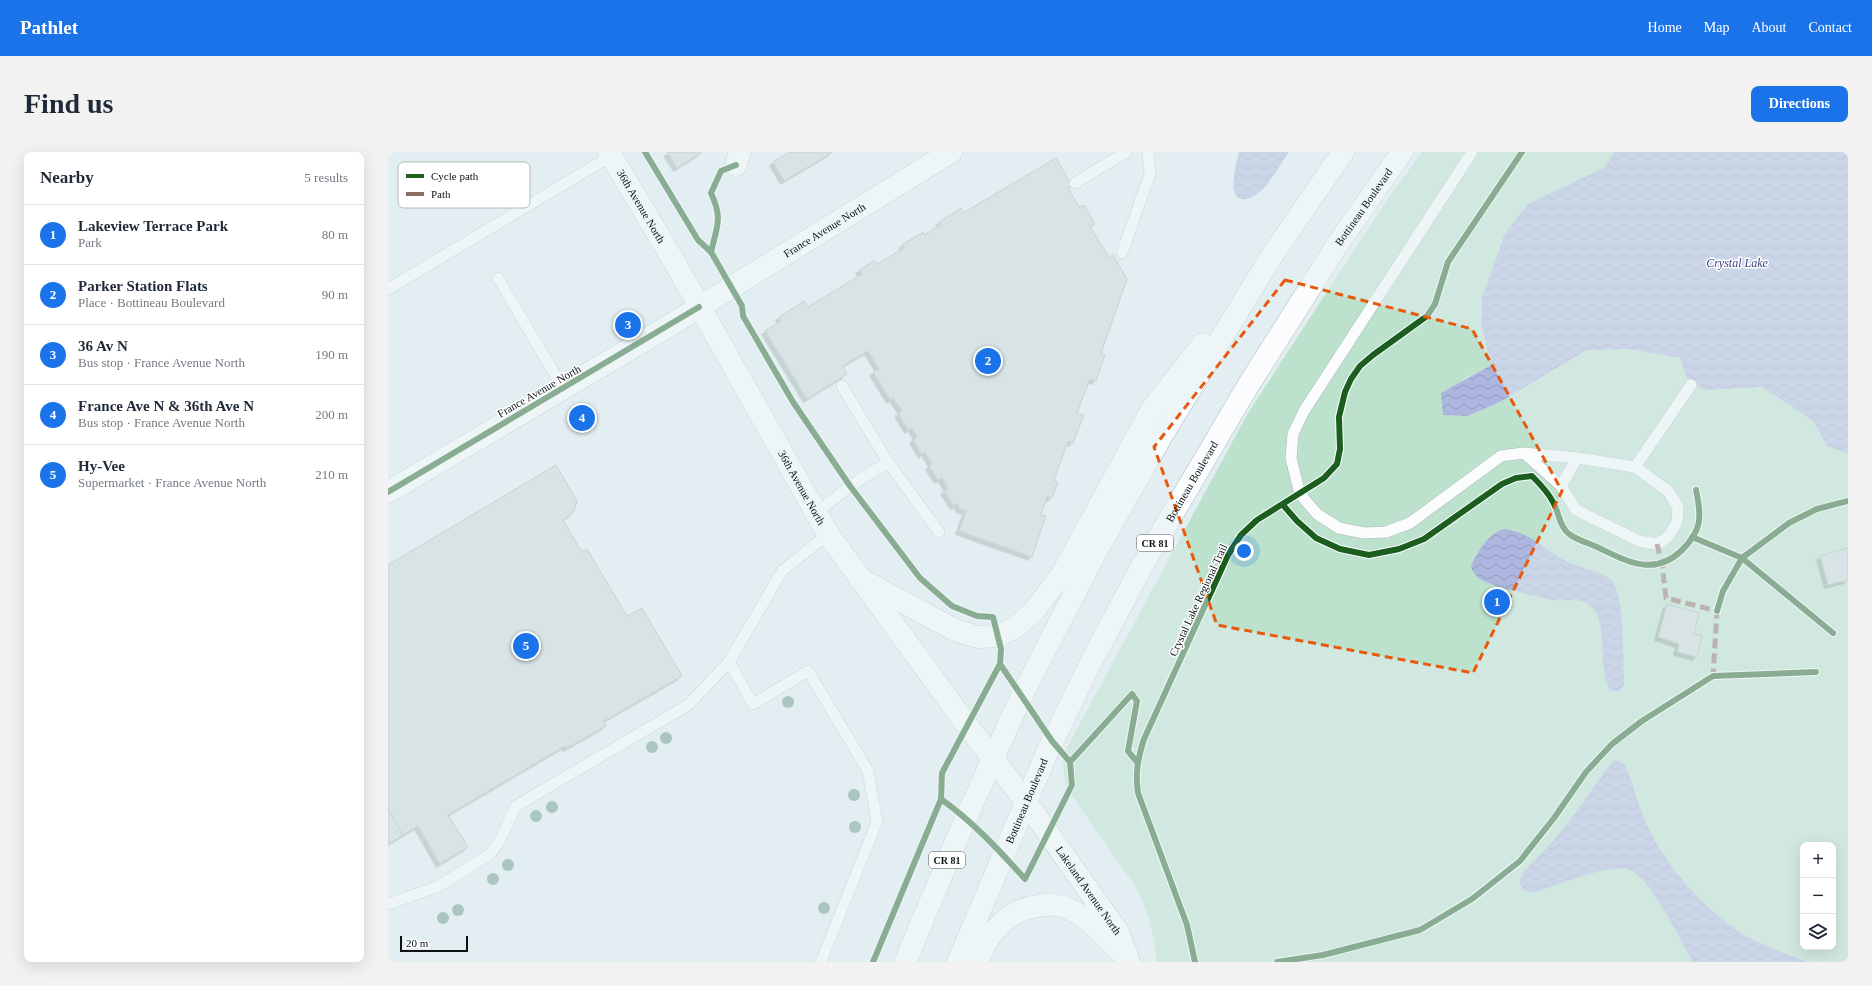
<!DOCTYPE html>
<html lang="en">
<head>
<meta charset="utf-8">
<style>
	:root { --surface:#fff; --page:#f2f2f3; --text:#1f2937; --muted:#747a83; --line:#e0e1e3; --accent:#1a73e8 }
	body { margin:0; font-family:"Times New Roman",serif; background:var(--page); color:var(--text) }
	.controls { position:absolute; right:12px; bottom:12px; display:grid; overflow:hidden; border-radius:8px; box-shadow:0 4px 16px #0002 }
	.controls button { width:36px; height:36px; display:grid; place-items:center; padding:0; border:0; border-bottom:1px solid var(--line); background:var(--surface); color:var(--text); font:20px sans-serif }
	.scale { position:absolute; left:12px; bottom:10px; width:68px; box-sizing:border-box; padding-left:4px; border:2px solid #0b1214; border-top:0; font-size:11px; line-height:14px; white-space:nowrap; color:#0b1214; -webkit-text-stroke:3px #fff; paint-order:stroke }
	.you { position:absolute; left:856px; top:399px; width:14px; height:14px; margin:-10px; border:3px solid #fff; border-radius:50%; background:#1a73e8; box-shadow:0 0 0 6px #1a73e833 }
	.badge { display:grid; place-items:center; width:26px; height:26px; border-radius:50%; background:var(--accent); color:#fff; font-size:13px; font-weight:700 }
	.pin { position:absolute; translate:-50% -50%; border:2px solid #fff; box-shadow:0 1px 4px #0006 }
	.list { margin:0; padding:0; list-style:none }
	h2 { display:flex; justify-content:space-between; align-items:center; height:52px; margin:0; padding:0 16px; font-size:17px }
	h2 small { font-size:13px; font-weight:400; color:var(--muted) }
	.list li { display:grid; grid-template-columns:26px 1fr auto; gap:12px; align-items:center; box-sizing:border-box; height:60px; padding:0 16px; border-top:1px solid var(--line) }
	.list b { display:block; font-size:15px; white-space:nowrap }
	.list p { margin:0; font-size:13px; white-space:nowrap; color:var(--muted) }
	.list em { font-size:13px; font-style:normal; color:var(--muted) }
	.icon { flex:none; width:22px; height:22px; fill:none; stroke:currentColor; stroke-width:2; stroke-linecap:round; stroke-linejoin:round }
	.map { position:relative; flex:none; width:1460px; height:810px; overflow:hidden; border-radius:8px }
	header { display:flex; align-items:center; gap:24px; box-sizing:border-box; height:56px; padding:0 20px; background:var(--accent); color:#fff }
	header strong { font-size:19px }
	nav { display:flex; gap:22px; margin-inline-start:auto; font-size:14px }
	.intro { display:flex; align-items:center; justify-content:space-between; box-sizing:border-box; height:96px; padding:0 24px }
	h1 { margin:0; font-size:28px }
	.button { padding:10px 18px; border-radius:8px; background:var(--accent); color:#fff; font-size:14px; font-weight:700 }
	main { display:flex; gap:24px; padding:0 24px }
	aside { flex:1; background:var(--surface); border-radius:8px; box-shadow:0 4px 16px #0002 }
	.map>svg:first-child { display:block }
	.green { fill:#bce1cc; fill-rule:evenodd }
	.water { fill:url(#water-waves) }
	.building { fill:#cdd6d7; stroke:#a5aeae; filter:url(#shadow) }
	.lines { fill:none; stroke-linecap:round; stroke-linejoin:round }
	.service-casing { stroke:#aeb7b9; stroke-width:12 }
	.minor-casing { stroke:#aeb7b9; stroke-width:23 }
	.tertiary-casing { stroke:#aeb7b9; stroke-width:23 }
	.primary-casing { stroke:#aeb7b9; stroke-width:23 }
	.service { stroke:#fbfcfd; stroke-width:11 }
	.minor { stroke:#fbfcfd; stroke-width:22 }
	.tertiary { stroke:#fbfcfd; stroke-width:22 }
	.primary { stroke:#fbfcfd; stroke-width:22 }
	.quiet { stroke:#8d6e63; stroke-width:5; stroke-dasharray:10 5; stroke-linecap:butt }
	.cycleway-casing { stroke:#fff; stroke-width:8 }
	.cycleway { stroke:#1b5e20; stroke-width:6 }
	.tree { fill:#689481 }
	.marked { fill:none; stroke:#e8590c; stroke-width:3; stroke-dasharray:8 5; stroke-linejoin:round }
	.labels { text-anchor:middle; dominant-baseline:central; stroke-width:3; stroke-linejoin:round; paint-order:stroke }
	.shield { fill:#fff; stroke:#54595a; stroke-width:1 }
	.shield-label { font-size:10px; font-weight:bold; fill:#0b1214 }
	.street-label { font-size:11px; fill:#0b1214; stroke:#fff }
	.water-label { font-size:12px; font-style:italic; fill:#3c4085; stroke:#fff }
	.key { fill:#fff; stroke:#b6b8b8; stroke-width:1 }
	.key-label { font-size:11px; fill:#0b1214 }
</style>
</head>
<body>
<header>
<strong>Pathlet</strong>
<nav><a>Home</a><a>Map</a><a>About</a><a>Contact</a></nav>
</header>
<div class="intro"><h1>Find us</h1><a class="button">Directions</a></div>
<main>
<aside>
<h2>Nearby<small>5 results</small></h2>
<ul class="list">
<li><span class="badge">1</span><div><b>Lakeview Terrace Park</b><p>Park</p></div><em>80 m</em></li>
<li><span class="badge">2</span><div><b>Parker Station Flats</b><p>Place · Bottineau Boulevard</p></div><em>90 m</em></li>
<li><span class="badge">3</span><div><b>36 Av N</b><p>Bus stop · France Avenue North</p></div><em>190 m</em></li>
<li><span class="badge">4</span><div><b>France Ave N &amp; 36th Ave N</b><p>Bus stop · France Avenue North</p></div><em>200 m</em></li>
<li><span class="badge">5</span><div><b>Hy-Vee</b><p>Supermarket · France Avenue North</p></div><em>210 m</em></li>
</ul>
</aside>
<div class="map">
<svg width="1460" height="810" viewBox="0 0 1460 810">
	<defs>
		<pattern id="water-waves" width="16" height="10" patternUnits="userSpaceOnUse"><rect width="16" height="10" fill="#adb6de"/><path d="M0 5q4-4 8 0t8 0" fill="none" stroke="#949bbe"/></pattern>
		<filter id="shadow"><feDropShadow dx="-3.5" dy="3.5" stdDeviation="0" flood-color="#0004"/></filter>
	</defs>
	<rect width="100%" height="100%" fill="#e2eef1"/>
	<path class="green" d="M1034,0h192l-9,15 -42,20 -58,46 -23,64v30l9,38 -29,15 6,36 32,-14 87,-52 42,-1 51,9 6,19 18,13 58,-3 51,34 14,25 21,8v508h-692l-1,-19 -7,-27 -9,-24 -73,-105 -3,-21 3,-17 182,-336 138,-212zM1415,693h30v102h-30z"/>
	<g class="water">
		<path d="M851,0h50c-8,12 -16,25 -25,36 -5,5 -11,9 -18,11 -22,4 -9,-37 -7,-47z"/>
		<path d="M1226,0h234v302l-21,-8 -14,-25 -51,-34 -58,3 -18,-13 -6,-19 -51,-9 -42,1 -87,52 -32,14 -25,-1 -2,-22 50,-28 -9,-38v-30l23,-64 23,-29 77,-37z"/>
		<path d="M1117,377c28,5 36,18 59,31 13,8 37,11 45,18 16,12 14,78 15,98v9l-5,6h-8c-16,-22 1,-75 -25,-88 -8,-5 -23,-2 -33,-3 -15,-3 -65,-14 -76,-23 -3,-3 -5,-7 -6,-10 5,-14 19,-36 34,-38z"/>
		<path d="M1230,608l7,5c8,19 13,40 22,60 18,40 58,86 96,109 20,12 43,19 64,28h-115l-4,-9c-11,-20 -40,-78 -60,-84 -20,-5 -72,17 -93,23 -7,1 -15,-1 -15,-10 0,-10 14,-20 20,-27 25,-25 45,-56 66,-85l7,-9z"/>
	</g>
	<g class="building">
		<path d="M279,0h34v1l-24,15z"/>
		<path d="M402,0h43l-49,29 -11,-19z"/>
		<path d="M668,6l16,28 -4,2 11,19 5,-2 11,19 -5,3 19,30 4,-2 14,24 -26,74 4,2 -9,26 -6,-2 -13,34 7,2 -11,28 -5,-2 -14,39 4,2 -6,16 -5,-1 -6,18 5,1 -14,41 -73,-26 7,-20 -6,-2 -3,-5 -3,2 -10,-15 4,-2 -6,-11 -4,2 -9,-14 3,-2 -7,-12 -3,3 -9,-15 4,-3 -5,-9 -4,2 -10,-17 4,-2 -9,-13 -3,2 -17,-28 6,-3 -11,-18 -25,15 4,8 -40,25 -42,-68 16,-10 -2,-4 25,-16 4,6 54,-33 -3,-4 15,-9 3,3 27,-16 -2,-3 21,-13 1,3 16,-10 -1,-3 22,-14 2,5z"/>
		<path d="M168,313l21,36 -4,12 -10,7 19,32 5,-3 40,67 15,-8 40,68 -78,45 2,5 -39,22 -2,-2 -117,69 20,32 -28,17 -22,-38 -30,18v-279z"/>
		<path d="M1460,396v32l-20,5 -8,-29z"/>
		<path d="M1279,452l32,9 -5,21 8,2 -5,21 -20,-5 2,-8 -21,-7z"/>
		<path d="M0,657l15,26 -15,9z"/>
	</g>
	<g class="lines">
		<g class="service-casing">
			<g id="service">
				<path d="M1084,0l-168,259 -11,23 -2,24 9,36 17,20 22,14 25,5 22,-1 24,-9 91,-67 23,-3 53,5 58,9 33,24 10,16 -1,15 -9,15 -11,7 -18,-3 -63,-31 -15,-24 -37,-33"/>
				<path d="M687,31l51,-31"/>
				<path d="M734,101l28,-79 -2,-22"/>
				<path d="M110,126l65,110"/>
				<path d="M0,137l223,-133"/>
				<path d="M454,234l46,76 51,70"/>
				<path d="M1247,315l56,-82"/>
				<path d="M1173,334l16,-28"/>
				<path d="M428,361l34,-27 38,-24"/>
				<path d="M341,510l24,42 55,-33 60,100 9,51 -56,140"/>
				<path d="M0,752l49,-17 52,-32 10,-13 17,-36 172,-101 41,-43 53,-91 46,-37"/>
			</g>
		</g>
		<g class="minor-casing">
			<g id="minor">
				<path d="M348,13l4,-13"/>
				<path id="s1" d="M639,651l91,129 11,30"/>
			</g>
		</g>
		<g class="tertiary-casing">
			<g id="tertiary">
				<path id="s2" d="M221,0l70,118 149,264 138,190 61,79"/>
				<path id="s3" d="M0,340l279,-165 284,-175"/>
			</g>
		</g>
		<g class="primary-casing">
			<g id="primary">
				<path d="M472,427l95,51 23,7 20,-1 18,-9 17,-15 28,-36 91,-167 51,-65"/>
				<path d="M517,810l61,-144 56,-123 75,-145 65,-115 111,-181 70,-102"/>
				<path id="s4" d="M570,810l88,-207 44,-91 52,-98 104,-177 93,-147 63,-90"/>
				<path d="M589,810c10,-28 30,-52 61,-56 11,-2 24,-1 33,4 22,10 40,33 57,50"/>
			</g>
		</g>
		<use href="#service" class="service"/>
		<use href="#minor" class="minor"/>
		<use href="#tertiary" class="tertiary"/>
		<use href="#primary" class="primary"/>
		<path class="quiet" d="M1269,392l5,20 4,34 51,13 -4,65"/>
		<g class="cycleway-casing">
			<g id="cycleway">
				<path d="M257,0l53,88 13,12 31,54 1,10 50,86 57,84 70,92 32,28 25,10 16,1 8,32 -1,15 -58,109 -1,26c32,23 58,51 84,80l47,-94 -2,-23 -18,-21 -52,-77"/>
				<path d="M323,100c6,-26 12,-33 0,-59l10,-22 15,-6"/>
				<path d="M0,340l311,-185"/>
				<path d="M895,353l14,16 19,17 24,11 29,6 30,-6 25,-10 78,-55 14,-6 16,-2c8,8 16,16 21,26 6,10 6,24 16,32 8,6 19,9 28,13 29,14 57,30 84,4 21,-20 21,-34 15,-61"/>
				<path d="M1304,385l50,21 91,75"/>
				<path d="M1329,459l6,-20 19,-33 47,-35 28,-14 31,-8"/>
				<path d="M682,610l62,-68 5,7 -9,50 9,11"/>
				<path d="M485,810l68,-163"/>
				<path d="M807,810l-8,-37 -49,-132c-3,-20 0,-35 6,-54l84,-184 13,-20 16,-15 67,-42 13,-14 3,-15 -1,-32 6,-25 6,-13 9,-13 13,-11 54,-39 8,-12 13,-42 74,-110"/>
				<path d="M889,810l46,-7 97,-25 52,-31 48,-38 34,-43 32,-46 26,-28 30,-23 71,-45 103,-4"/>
			</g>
		</g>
		<use href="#cycleway" class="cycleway"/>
	</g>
	<g class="tree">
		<circle cx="400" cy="550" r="6"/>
		<circle cx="278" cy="586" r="6"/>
		<circle cx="264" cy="595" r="6"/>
		<circle cx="466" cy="643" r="6"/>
		<circle cx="164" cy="655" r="6"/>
		<circle cx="148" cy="664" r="6"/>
		<circle cx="467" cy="675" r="6"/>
		<circle cx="120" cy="713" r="6"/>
		<circle cx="105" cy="727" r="6"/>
		<circle cx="436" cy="756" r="6"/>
		<circle cx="70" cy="758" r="6"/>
		<circle cx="55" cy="766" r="6"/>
	</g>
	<path d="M0 0H1460V810H0ZM897,128l187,49 90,162 -89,182 -256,-48 -63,-178z" fill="#e2eef1" fill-opacity=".55" fill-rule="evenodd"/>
	<path class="marked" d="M897,128l187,49 90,162 -89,182 -256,-48 -63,-178z"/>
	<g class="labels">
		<g class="shield">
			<rect x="749" y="383" width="36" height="16" rx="3"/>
			<rect x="541" y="700" width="36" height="16" rx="3"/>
		</g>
		<g class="shield-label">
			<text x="767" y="391">CR 81</text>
			<text x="559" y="708">CR 81</text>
		</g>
		<g class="street-label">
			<text stroke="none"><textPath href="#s2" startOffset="63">36th Avenue North</textPath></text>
			<text stroke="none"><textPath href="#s4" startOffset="859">Bottineau Boulevard</textPath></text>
			<text stroke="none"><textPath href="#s3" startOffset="509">France Avenue North</textPath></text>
			<text transform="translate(151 239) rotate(-30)">France Avenue North</text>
			<text stroke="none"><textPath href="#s4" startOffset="535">Bottineau Boulevard</textPath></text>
			<text stroke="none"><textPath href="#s2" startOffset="387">36th Avenue North</textPath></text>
			<text transform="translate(810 448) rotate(-65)">Crystal Lake Regional Trail</text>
			<text stroke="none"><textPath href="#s4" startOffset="175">Bottineau Boulevard</textPath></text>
			<text stroke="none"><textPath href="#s1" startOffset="107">Lakeland Avenue North</textPath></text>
		</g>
		<g class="water-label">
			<text x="1349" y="111">Crystal Lake</text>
		</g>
	</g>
	<rect x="10" y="10" width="132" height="46" rx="6" class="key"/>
	<rect x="18" y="22" width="18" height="4" fill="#1b5e20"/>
	<rect x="18" y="40" width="18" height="4" fill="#8d6e63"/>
	<g class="key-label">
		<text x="43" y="28">Cycle path</text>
		<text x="43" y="46">Path</text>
	</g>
</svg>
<div class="controls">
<button>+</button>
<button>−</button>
<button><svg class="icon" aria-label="layers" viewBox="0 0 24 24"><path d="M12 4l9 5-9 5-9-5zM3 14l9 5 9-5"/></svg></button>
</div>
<div class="scale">20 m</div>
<div class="you"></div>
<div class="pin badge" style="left:1109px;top:450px">1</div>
<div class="pin badge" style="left:600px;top:209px">2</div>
<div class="pin badge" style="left:240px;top:173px">3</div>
<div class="pin badge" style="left:194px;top:266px">4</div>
<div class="pin badge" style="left:138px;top:494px">5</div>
</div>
</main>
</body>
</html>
